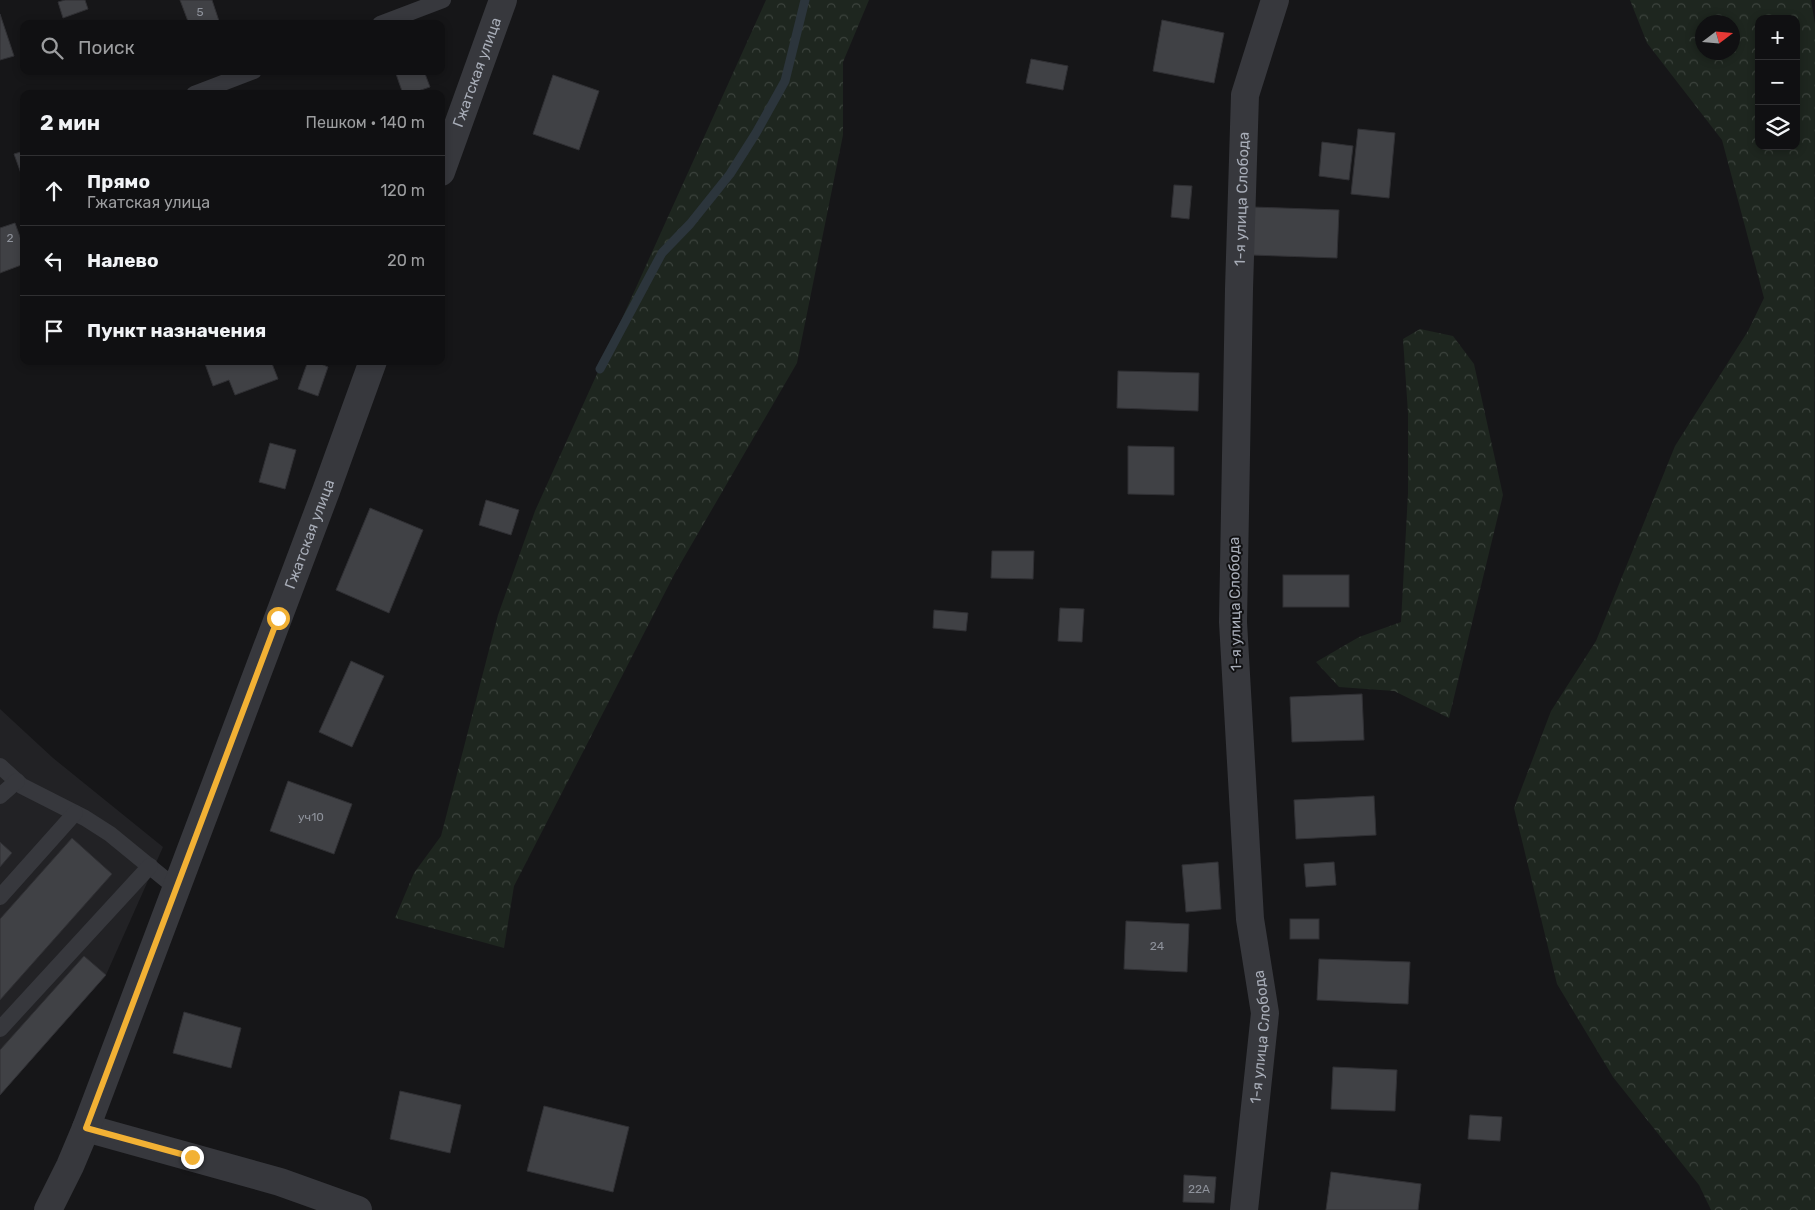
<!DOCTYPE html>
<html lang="ru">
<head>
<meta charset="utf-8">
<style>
	:root { --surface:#101012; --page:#1e1e20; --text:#f1f3f6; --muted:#9c9d9f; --line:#303032 }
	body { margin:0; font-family:Rubik,sans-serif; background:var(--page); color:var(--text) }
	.controls { position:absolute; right:15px; top:15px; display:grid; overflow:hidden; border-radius:10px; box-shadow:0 2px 8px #0003 }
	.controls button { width:45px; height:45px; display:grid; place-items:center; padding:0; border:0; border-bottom:1px solid var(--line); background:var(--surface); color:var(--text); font:25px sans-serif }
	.compass { position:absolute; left:1695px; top:15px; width:45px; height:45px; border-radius:50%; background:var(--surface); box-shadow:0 2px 8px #0003; rotate:74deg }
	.stop { position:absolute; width:15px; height:15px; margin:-11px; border:4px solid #f2b134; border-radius:50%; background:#fff }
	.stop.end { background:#f2b134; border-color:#fff; box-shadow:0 1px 5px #0008 }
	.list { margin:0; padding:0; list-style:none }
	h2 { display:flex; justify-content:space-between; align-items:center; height:65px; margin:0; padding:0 20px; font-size:21px }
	h2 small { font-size:16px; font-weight:400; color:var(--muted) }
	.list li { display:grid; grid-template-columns:32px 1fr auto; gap:15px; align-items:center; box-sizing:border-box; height:70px; padding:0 20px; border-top:1px solid var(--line) }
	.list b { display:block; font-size:19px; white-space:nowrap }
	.list p { margin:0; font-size:16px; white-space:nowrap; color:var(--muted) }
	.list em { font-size:16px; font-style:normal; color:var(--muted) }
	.icon { flex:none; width:28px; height:28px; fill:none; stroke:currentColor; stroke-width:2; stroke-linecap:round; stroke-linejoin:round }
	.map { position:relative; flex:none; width:1815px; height:1210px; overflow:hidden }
	.search { position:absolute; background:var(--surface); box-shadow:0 2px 8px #0003; left:20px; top:20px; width:425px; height:55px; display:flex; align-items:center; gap:12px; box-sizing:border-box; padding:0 18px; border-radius:10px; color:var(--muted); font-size:19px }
	.panel { position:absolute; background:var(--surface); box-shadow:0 2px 8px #0003; left:20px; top:90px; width:425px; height:275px; border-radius:10px }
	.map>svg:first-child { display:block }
	.built { fill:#222225 }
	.forest { fill:url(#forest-crowns); fill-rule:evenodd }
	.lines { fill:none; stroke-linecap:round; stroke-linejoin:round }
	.stream { stroke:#2c353c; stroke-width:9 }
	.building { fill:#404145; stroke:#303034 }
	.service { stroke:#37383d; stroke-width:16 }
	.minor { stroke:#37383d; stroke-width:28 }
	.route { stroke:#f2b134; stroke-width:6 }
	.labels { text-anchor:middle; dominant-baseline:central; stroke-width:4; stroke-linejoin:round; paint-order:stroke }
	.number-label { font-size:12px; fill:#8e929b }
	.street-label { font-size:15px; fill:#a8adb8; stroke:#111113 }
</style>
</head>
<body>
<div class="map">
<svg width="1815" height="1210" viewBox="0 0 1815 1210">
	<defs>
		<pattern id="forest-crowns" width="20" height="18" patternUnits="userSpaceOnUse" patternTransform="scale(1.25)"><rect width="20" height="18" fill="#1e261f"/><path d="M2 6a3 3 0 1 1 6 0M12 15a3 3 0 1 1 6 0" fill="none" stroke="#3c433d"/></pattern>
	</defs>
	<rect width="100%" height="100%" fill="#161618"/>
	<path class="built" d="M0,709l53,49 110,89 -57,128 -106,120z"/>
	<g class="forest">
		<path d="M766,0h103l-26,62v73l-46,228 -122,210 -161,313 -10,62 -109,-30 19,-45 27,-37 57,-221 37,-104z"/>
		<path d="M1630,0h181l4,24 -1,520 1,666h-104l-12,-25 -86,-108 -56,-93 -43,-176 37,-97 45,-70 79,-195 73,-115 16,-33 -42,-158 -75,-97zM1759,19h37v127h-37zM1732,22v30h-30v-30z"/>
		<path d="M1420,329l33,7 21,28 29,131 -54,223 -55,-27 -55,-4 -23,-25 43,-25 42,-15 7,-129v-80l-5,-74z"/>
	</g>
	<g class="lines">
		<path class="stream" d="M600,369l62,-116 28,-29 40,-50 26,-41 29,-52 20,-81"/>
	</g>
	<g class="building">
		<path d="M65,0h20l3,9 -25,9 -5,-16z"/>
		<path d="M180,0h32l8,24h-31z"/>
		<path d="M0,14l14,42 -14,4z"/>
		<path d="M1162,20l62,13 -10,50 -61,-12z"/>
		<path d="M1031,59l37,7 -5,24 -37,-7z"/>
		<path d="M395,71h29l6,16 -21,7h-6z"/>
		<path d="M553,75l46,16 -20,59 -46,-16z"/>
		<path d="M1358,129l37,4 -6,65 -38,-4z"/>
		<path d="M1322,142l31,4 -4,34 -30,-4z"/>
		<path d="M24,151v28h-1l-9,-25z"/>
		<path d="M1174,185l18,1 -3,33 -18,-2z"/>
		<path d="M1253,207l86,3 -2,48 -86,-3z"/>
		<path d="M15,223l9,25v16l-24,9v-45z"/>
		<path d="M204,361h67l7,18 -43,16 -6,-15 -16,6z"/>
		<path d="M308,361h6l14,6 -10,29 -20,-7z"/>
		<path d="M1118,371l81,2 -1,38 -81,-3z"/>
		<path d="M270,443l26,7 -11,39 -26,-7z"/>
		<path d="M1128,446l46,1v48l-46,-1z"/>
		<path d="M486,500l33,10 -8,25 -32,-10z"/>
		<path d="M370,508l53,22 -34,83 -53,-23z"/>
		<path d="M992,551h42l-1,28 -42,-1z"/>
		<rect x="1283" y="575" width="66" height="32"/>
		<path d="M1060,608l24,1 -2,33 -24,-1z"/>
		<path d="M934,610l34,3 -2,18 -33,-3z"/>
		<path d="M351,661l33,15 -32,71 -33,-15z"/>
		<path d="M1362,694l2,46 -72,2 -2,-45z"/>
		<path d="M288,781l64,23 -18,50 -64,-23z"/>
		<path d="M1374,796l2,39 -80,4 -2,-39z"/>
		<path d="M72,838l40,36 -112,126v-81z"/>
		<path d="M0,842l12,11 -12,14z"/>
		<path d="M1218,862l3,47 -35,3 -4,-47z"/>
		<path d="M1334,862l2,23 -30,2 -2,-23z"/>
		<rect x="1290" y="919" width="29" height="20"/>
		<path d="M1126,921l63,3 -2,48 -63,-3z"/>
		<path d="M84,956l22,19 -106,120v-45z"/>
		<path d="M1319,959l91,3 -2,42 -91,-4z"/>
		<path d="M184,1012l57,16 -10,40 -58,-15z"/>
		<path d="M1333,1067l64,3 -2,41 -64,-2z"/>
		<path d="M400,1091l61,14 -11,48 -60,-14z"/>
		<path d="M544,1106l85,21 -16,65 -86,-21z"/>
		<path d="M1470,1115l32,2 -2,24 -32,-2z"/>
		<path d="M1331,1172l90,12 -3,26h-92z"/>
		<path d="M1184,1175l32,2 -2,26 -31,-1z"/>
	</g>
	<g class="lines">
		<g class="service">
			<path d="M380,24l63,-24"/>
			<path d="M194,94l60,-23"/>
			<path d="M0,766l22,20 63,32 25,16 66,54"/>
			<path d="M0,796l17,-15"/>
			<path d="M0,897l75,-84"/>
			<path d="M0,1029l150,-163"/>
		</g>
		<g class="minor">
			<path id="s1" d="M441,172l62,-172"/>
			<path d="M86,1128l194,54 78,28"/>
			<path id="s2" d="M48,1210l22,-44 16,-38 240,-637 47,-130"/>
			<path id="s3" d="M1244,1210l21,-197 -15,-94 -17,-297 6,-333 6,-194 30,-95"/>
		</g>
	</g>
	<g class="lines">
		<path class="route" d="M192,1157l-106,-29 192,-510"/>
	</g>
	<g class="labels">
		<g class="number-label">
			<text x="200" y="12">5</text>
			<text x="10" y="238">2</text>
			<text x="311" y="817">уч10</text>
			<text x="1157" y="946">24</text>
			<text x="1199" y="1189">22А</text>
		</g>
		<g class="street-label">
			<text stroke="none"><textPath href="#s1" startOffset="106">Гжатская улица</textPath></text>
			<text stroke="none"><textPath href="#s3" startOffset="1014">1-я улица Слобода</textPath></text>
			<text stroke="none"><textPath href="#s2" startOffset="725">Гжатская улица</textPath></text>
			<text transform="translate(1235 604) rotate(-91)">1-я улица Слобода</text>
			<text stroke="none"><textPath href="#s3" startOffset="174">1-я улица Слобода</textPath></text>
		</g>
	</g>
</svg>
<div class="controls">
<button>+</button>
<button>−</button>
<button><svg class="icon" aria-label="layers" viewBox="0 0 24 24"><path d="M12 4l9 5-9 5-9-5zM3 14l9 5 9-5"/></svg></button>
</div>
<svg class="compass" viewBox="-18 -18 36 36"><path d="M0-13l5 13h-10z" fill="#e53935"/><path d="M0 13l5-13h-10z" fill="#9c9d9f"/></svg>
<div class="stop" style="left:278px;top:618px"></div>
<div class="stop end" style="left:192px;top:1157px"></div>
<div class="search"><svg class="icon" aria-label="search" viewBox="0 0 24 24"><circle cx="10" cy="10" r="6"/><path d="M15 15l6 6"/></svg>Поиск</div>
<section class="panel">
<h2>2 мин<small>Пешком · 140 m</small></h2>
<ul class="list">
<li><svg class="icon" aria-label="ahead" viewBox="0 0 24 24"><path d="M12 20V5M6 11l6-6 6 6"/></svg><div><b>Прямо</b><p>Гжатская улица</p></div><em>120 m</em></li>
<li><svg class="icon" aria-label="left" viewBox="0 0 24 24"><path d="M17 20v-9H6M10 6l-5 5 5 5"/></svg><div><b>Налево</b></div><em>20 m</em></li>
<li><svg class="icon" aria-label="arrive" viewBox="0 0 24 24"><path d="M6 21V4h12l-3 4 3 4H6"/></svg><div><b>Пункт назначения</b></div></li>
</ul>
</section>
</div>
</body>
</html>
